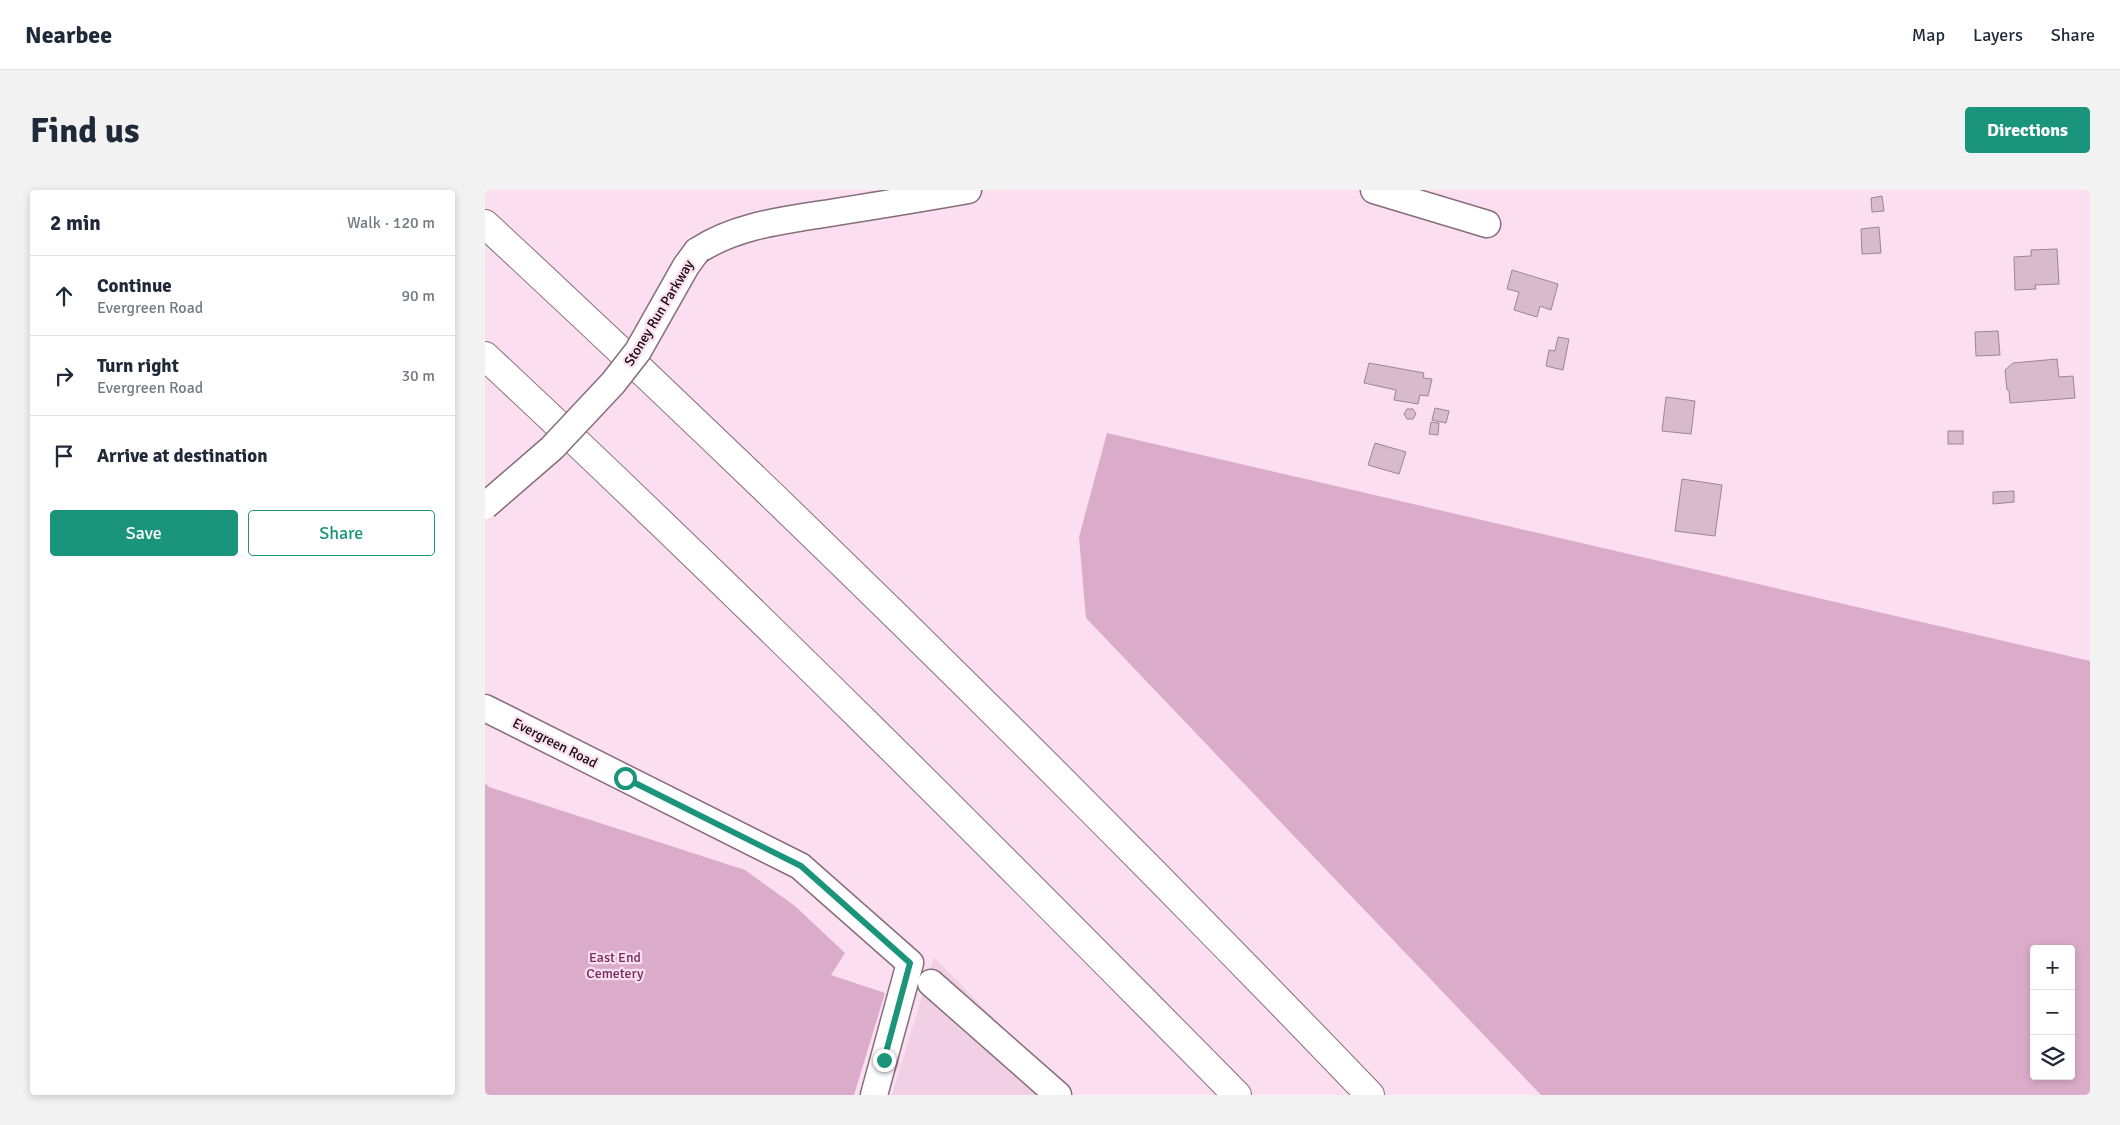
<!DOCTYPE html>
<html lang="en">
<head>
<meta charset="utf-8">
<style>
	:root { --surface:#fff; --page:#f2f2f3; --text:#1f2937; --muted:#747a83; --line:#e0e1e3; --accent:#1a947a }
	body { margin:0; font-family:Signika,sans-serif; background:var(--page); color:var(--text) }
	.controls { position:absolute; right:15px; bottom:15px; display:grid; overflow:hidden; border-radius:5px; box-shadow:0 2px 8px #0003 }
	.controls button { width:45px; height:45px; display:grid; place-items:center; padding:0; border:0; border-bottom:1px solid var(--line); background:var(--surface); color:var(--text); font:25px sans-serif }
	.stop { position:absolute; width:15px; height:15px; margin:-11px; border:4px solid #1a947a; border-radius:50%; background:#fff }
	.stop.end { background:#1a947a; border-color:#fff; box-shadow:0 1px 5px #0008 }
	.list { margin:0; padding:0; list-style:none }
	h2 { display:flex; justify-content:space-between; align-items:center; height:65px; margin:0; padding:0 20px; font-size:21px }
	h2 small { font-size:16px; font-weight:400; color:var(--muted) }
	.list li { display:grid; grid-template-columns:32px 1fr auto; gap:15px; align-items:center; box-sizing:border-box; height:80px; padding:0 20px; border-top:1px solid var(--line) }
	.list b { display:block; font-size:19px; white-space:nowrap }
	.list p { margin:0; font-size:16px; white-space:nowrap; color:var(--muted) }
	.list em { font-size:16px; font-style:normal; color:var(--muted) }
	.actions { display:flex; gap:10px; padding:15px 20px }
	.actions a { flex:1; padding:11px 0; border:1px solid var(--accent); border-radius:5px; text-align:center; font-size:18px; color:var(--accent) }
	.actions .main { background:var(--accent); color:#fff }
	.icon { flex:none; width:28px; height:28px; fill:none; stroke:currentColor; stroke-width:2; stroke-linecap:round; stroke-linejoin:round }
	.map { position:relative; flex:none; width:1605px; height:905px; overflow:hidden; border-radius:5px }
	header { display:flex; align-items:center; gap:30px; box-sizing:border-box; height:70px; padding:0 25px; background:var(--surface); border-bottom:1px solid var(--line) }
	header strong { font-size:24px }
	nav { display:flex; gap:28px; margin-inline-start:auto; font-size:18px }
	.intro { display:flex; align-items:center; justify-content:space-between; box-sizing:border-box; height:120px; padding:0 30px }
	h1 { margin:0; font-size:35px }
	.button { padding:12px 22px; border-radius:5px; background:var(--accent); color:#fff; font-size:18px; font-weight:700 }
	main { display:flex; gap:30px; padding:0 30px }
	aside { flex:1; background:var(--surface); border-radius:5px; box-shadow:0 2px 8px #0003 }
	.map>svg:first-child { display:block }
	.built { fill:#f1cfe4 }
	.green { fill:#dbacc9; fill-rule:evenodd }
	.building { fill:#d7bbcc; stroke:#9e8494 }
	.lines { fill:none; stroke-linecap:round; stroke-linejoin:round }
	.minor-casing { stroke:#866d7c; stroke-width:29 }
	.highway-casing { stroke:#866d7c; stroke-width:30 }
	.minor { stroke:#fff; stroke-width:26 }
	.highway { stroke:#fff; stroke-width:28 }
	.minor-bridge-casing { stroke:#866d7c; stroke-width:29; stroke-linecap:butt }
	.minor-bridge { stroke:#fff; stroke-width:26 }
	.route { stroke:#1a947a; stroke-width:6 }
	.labels { text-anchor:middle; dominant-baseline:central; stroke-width:4.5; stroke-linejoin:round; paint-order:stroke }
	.street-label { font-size:14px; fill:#130a0f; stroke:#fbdeef }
	.park-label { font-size:14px; fill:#752d5e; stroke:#fbdeef }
</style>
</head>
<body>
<header>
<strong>Nearbee</strong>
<nav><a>Map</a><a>Layers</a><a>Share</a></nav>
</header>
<div class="intro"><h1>Find us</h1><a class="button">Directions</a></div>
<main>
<aside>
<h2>2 min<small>Walk · 120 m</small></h2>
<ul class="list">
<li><svg class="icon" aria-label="ahead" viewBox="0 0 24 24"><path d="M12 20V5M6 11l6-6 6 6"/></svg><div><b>Continue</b><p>Evergreen Road</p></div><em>90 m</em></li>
<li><svg class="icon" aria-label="right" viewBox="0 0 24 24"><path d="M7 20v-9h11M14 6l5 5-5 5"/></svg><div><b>Turn right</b><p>Evergreen Road</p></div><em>30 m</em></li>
<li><svg class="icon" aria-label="arrive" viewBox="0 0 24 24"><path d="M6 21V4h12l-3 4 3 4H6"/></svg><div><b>Arrive at destination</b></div></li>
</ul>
<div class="actions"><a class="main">Save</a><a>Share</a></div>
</aside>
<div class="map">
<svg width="1605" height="905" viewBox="0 0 1605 905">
	<rect width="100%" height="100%" fill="#fbdeef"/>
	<path class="built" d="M449,767l134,138h-176z"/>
	<g class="green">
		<path d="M622,243l983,228v434h-549l-455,-477 -7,-81zM1549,759h37v127h-37z"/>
		<path d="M0,593l4,4 256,83 50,36 50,47 -14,22 54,18 -31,102h-369z"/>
	</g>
	<g class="building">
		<path d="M1397,6l2,15 -12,1 -1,-14z"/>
		<path d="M1394,37l2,26 -19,1 -1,-25z"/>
		<path d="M1572,59l2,35 -24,1 1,4 -21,1 -1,-33 17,-1v-6z"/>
		<path d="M1027,80l46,14 -7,26 -11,-4 -3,11 -23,-7 5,-18 -12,-3z"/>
		<path d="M1513,141l2,24 -24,1 -1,-24z"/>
		<path d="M1073,147l11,2 -6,31 -17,-4 3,-16 6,1z"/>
		<path d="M1572,169l2,18 14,-1 2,22 -65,5 -1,-13h-2l-2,-20 8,-7z"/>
		<path d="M884,173l55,10 -1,5 9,1 -4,17 -8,-1 -2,9 -24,-4 2,-10 -32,-7z"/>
		<path d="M1181,207l29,4 -4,33 -29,-3z"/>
		<path d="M950,218l14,3 -3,12 -14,-3z"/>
		<path d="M922,219h6l3,5 -3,5h-6l-3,-5z"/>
		<path d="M946,232l8,1 -1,12 -9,-1z"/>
		<rect x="1463" y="241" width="15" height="13"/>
		<path d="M890,253l31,9 -7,22 -31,-9z"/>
		<path d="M1197,289l40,6 -7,51 -40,-5z"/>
		<path d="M1529,301v11l-21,2v-12z"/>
	</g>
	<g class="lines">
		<g class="minor-casing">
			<g id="minor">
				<path d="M889,0l113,34"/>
				<path d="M212,61c41,-27 91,-31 139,-39 44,-7 88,-14 132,-22"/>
				<path d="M0,518l315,158 110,97 -36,132"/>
				<path d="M446,793l127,112"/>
			</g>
		</g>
		<g class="highway-casing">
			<g id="highway">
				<path d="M0,34c303,281 599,573 885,871"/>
				<path d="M0,166c257,240 505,489 752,739"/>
			</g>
		</g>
		<use href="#minor" class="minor"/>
		<use href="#highway" class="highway"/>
		<g class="minor-bridge-casing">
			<path id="minor-bridge" d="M0,316l67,-58 61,-65 25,-32 48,-85 11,-15"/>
		</g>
		<use href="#minor-bridge" class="minor-bridge"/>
	</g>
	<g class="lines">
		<path class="route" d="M140,588l176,88 109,97 -26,97"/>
	</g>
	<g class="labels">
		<g class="street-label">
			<text transform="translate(174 123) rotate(-59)">Stoney Run Parkway</text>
			<text transform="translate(70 553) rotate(27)">Evergreen Road</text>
		</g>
		<g class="park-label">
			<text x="130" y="767">East End<tspan x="130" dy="16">Cemetery</tspan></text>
		</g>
	</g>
</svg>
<div class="controls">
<button>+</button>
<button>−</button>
<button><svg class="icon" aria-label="layers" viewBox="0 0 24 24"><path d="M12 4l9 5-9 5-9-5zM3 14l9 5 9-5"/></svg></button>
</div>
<div class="stop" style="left:140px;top:588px"></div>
<div class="stop end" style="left:399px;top:870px"></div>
</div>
</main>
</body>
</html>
